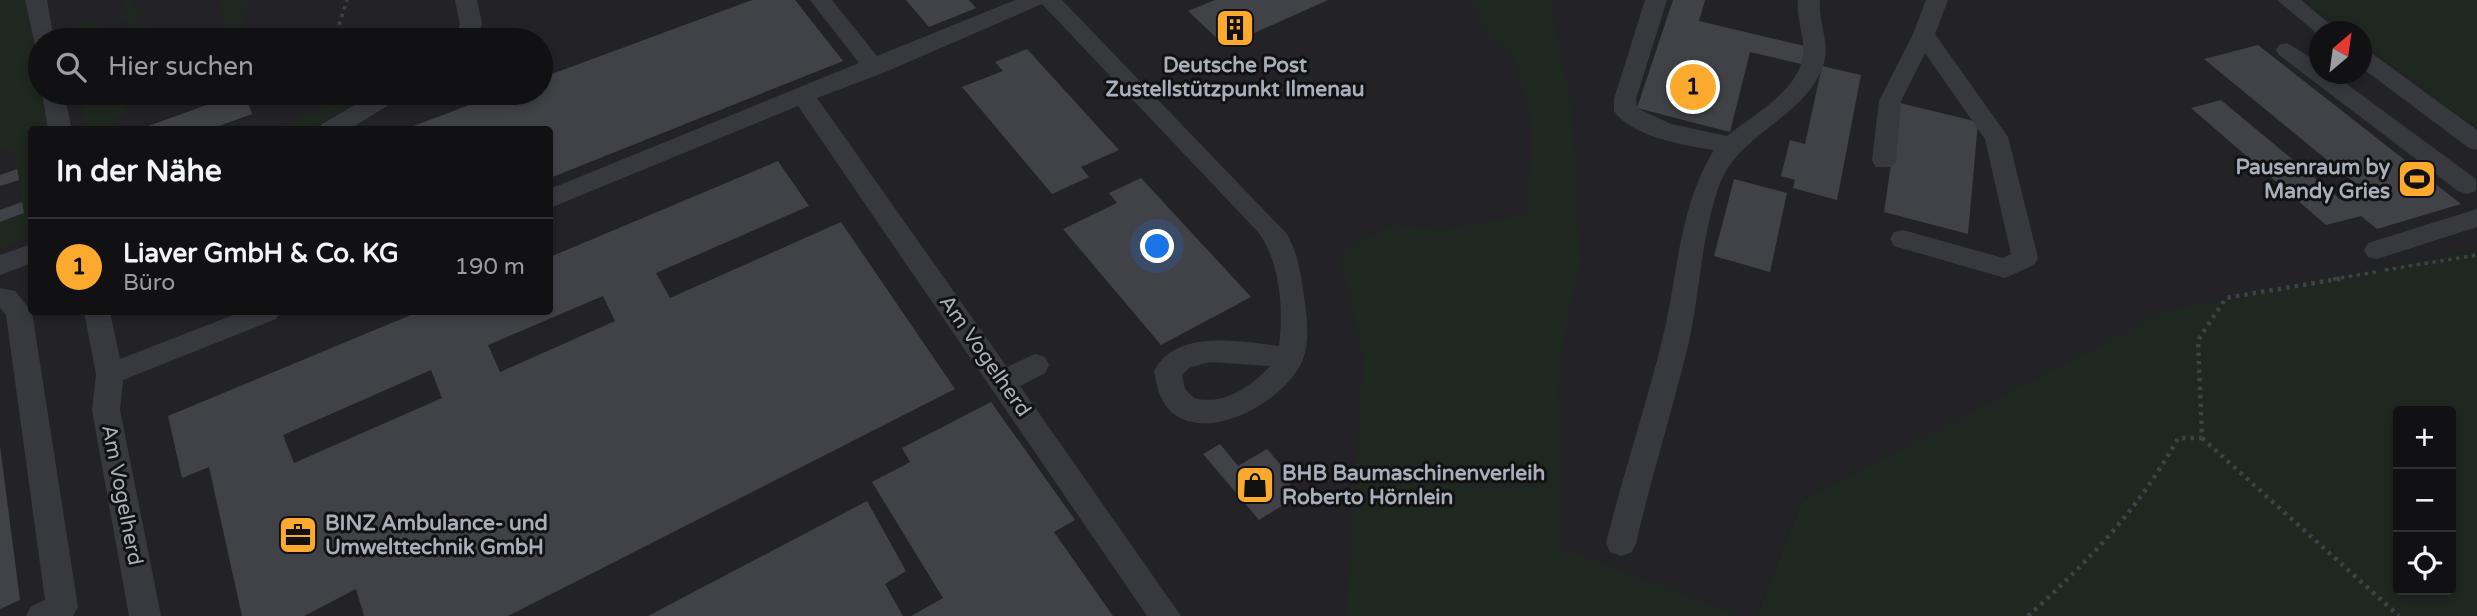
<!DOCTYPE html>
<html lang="de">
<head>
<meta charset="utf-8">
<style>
	:root { --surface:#111113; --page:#1e1f21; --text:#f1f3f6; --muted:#9c9da0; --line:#303133; --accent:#fbaa2e }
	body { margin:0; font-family:"Varela Round",sans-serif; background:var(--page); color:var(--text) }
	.controls { position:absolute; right:21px; bottom:21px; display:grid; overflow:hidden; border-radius:7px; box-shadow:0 4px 10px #0003 }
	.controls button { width:63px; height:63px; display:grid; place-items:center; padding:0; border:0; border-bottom:2px solid var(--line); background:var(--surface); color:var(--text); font:35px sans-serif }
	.compass { position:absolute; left:2309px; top:21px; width:63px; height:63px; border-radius:50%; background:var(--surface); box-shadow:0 4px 10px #0003; rotate:29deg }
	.you { position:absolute; left:1158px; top:247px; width:24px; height:24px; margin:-18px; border:5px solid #fff; border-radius:50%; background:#1a73e8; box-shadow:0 0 0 10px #1a73e833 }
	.badge { display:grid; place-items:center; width:46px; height:46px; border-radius:50%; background:var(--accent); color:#111; font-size:23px; font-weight:700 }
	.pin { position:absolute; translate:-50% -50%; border:4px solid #fff; box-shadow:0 2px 7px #0006 }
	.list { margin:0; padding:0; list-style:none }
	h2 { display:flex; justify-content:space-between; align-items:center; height:91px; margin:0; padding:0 28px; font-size:30px }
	h2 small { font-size:23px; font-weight:400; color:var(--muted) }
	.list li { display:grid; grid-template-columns:46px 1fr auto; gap:21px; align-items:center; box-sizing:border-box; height:98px; padding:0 28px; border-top:2px solid var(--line) }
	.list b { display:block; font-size:26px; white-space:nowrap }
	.list p { margin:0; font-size:23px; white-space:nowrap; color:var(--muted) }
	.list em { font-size:23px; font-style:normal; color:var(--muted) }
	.icon { flex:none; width:38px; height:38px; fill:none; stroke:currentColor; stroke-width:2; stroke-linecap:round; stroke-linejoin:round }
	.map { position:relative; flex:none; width:2477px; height:616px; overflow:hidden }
	.search { position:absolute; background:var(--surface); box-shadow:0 4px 10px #0003; left:28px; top:28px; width:525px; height:77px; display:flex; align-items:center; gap:18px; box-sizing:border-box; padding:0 24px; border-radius:38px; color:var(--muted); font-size:26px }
	.panel { position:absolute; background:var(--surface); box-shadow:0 4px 10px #0003; left:28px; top:126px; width:525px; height:189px; border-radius:7px }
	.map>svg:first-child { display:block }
	.built { fill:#232327; fill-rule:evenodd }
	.green { fill:#1f2820; fill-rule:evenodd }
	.building { fill:#414247; fill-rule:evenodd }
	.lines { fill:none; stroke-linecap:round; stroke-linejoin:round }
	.path-far1 { stroke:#3e4146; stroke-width:3.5; stroke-dasharray:3.5 4.5; stroke-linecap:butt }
	.path { stroke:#3e4146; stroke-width:4.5; stroke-dasharray:3.5 5; stroke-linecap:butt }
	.minor { fill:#38393f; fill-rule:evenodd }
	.labels { text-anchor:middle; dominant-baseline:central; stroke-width:6; stroke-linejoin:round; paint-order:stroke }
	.poi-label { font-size:21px; font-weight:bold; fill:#a9afba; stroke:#121214; text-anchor:start }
	.street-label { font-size:21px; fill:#a9afba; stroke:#121214 }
</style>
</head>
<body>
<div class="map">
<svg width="2477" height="616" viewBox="0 0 2477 616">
	<rect width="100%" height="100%" fill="#171719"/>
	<path class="built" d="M0,0h2304l43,31 -27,1v42h42v-31l115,86v121l-312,63 -363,187 -45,116h-1757zM40,40h501v53h-501zM32,130h518v182h-518z"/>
	<g class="green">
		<path d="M0,0h26l22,129 -16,1 -1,106 -31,12v-26l24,-9 -11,-66 -13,4z"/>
		<path d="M124,0h6l5,12 10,-3 1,3 -12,4 4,11 11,-3 2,5 -31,10 -1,-5 13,-5 -4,-11 -12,4 -1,-3 13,-5z"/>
		<path d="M219,0h27l3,9 -7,2 3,11 -21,9z"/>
		<path d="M1472,0h77l22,106 10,154 -15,66 -8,57 1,164 181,69h-394l18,-259 -24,-103 52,-29 51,5 82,-15 6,-52v-45l-17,-62 -25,-21z"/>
		<path d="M2304,0h173v129l-115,-86v-11l-15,-1z"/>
		<path d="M97,20l6,20h-38l-1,-9z"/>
		<path d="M78,93h42l5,21 -12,4 3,11h-30z"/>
		<path d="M350,93h24l-65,36h-31z"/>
		<path d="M2477,250v366h-720l45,-116 363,-188zM2398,411h53v179h-53z"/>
	</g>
	<g class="building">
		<path d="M752,0h43l48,61 -293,117v-48h-147l98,-37h40v-15z"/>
		<path d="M906,0h63l7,8 -47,19z"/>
		<path d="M1215,0h113l-103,46 -37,-35z"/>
		<path d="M1673,0h32l-6,21 110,26 -4,18 -55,-13 -20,80 -93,-24z"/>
		<path d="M2258,45l203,159 -84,25 -16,-13 -35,9 -135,-117 30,-8 119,99 26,-7 -162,-133z"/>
		<path d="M1027,49l92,101 -38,17 8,10 -37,17 -90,-107 41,-16 -8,-9z"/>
		<path d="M1822,66l39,9 -24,125 -44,-12 2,-8 -14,-4 9,-36 15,4z"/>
		<path d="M240,93h4l8,21 -44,16h-71z"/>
		<path d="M264,93h31l-27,10z"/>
		<path d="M297,93h36v1l-39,6z"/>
		<path d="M1900,103l78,19 -10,112 -84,-22z"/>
		<path d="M778,161l31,45 -153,67 14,25 171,-76 114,167 -447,227h-144l-8,-27 -52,27h-62l-33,-149 -27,11 -14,-62 250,-104h132v-55zM603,296l12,25 -115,51 -12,-27zM431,370l11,28 -148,65 -11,-28z"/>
		<path d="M17,169l2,11 -19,6v-11z"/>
		<path d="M1141,178l110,119 -90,48 -98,-116 54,-26 -8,-10z"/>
		<path d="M1734,179l53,14 -17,79 -56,-16z"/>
		<path d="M22,202l2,11 -24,9v-12z"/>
		<path d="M991,402l84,118 -21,12 59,84h-202l32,-18 -71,-116 38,-20 -8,-14z"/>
		<path d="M1220,444l18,22 29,-17 25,29 -4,16 5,5 -34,21 -56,-66z"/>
		<path d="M0,446l20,154 -20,9z"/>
		<path d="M867,501l39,70 -21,13 18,32h-255z"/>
	</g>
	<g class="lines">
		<g class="path-far1">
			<path d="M334,40l13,-40"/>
			<path d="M2385,270l92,-15"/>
			<path d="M2333,279l43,-7"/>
		</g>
		<g class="path">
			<path d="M2202,438l197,178"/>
			<path d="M2028,616c59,-53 112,-108 150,-178h24l-4,-98 28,-42 118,-20"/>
		</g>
		<g class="minor">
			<path d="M25,0h22l7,40h-14v6l-5,-1z"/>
			<path d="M455,0h22l5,24 -5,16h-22l5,-16z"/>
			<path d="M810,0h22l45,56 138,-56h47l225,234c11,20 14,40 17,62 3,20 6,44 -1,63 -15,40 -91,84 -129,55 -14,-11 -17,-27 -20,-43 23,-43 87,-29 125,-25 5,-34 1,-86 -21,-114l-216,-228 -159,69 -66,25 190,269 28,-13 10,3 4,8 -4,8 -25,13 161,230h-34l-349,-510 -248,102v-19l309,-126zM1209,362l61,4c-19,21 -47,40 -76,32l-9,-9 -3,-14 7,-7z"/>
			<path d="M1645,0h22l-31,99 1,9 34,16 56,12c25,-21 73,-45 76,-82 2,-18 -7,-35 -5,-54h22c-2,21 10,43 4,63 -17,55 -86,69 -105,123 -17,48 -19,102 -29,151 -16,69 -38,137 -54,206l-4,9 -11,4 -11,-4 -4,-9c17,-68 39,-134 56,-202 16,-64 16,-133 52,-191 -28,-4 -84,-14 -100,-39v-12z"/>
			<path d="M1926,0h22l-13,34 73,103 30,121 -4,7 -29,13 -111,-32 -4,-7 4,-7 9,-2 100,28 8,-4 -26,-115 -60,-86 -24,48 -5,60 -4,6h-16l-4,-6 7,-60 34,-67z"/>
			<path d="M2277,0h24l38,32h-19v4z"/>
			<path d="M2287,43l33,20v11h13l143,105v12l-9,3 -9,-3 -179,-136 -3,-5 3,-5z"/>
			<path d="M2362,50l8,2 107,78v20l-8,-2 -107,-80z"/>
			<path d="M42,93h22l8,37h-24z"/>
			<path d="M375,93h28l-3,5 -52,32h-29l3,-6z"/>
			<path d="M2477,209v18l-100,32 -9,-2 -4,-7 4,-7z"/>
			<path d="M32,244v19l-32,12v-20z"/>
			<path d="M0,288l15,3 17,21 46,295 -5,9h-47l5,-10 14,-6 -39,-285 -6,-7z"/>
			<path d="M84,312h26l10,47 121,-47h39l-4,7 -153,61 -3,30 41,206h-32l-37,-206 4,-36z"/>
		</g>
	</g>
	<defs>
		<g id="building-square" transform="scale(2.0125)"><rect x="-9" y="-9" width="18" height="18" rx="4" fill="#fbaa2e" stroke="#121214"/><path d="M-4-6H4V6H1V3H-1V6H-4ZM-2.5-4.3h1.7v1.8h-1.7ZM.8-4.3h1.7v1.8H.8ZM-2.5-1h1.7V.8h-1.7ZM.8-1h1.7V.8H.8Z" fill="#111"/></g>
		<g id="stadium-square" transform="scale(2.0125)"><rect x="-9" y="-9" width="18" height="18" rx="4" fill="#fbaa2e" stroke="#121214"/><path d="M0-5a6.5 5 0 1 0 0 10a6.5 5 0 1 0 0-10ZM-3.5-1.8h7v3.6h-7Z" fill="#111"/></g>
		<g id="shop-square" transform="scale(2.0125)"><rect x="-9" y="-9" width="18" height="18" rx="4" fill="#fbaa2e" stroke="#121214"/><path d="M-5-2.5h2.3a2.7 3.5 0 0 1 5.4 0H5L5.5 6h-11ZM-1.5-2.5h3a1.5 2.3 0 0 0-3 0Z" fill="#111"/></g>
		<g id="office-square" transform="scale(2.0125)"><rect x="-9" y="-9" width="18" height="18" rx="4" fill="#fbaa2e" stroke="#121214"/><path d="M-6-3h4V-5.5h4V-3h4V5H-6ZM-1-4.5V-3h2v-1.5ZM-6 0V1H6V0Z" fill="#111"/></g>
	</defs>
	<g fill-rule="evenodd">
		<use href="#building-square" x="1235" y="28"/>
		<use href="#stadium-square" x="2417" y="179"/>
		<use href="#shop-square" x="1255" y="485"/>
		<use href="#office-square" x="298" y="535"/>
	</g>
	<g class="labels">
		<g class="poi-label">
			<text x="1235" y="65" text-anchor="middle">Deutsche Post<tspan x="1235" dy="24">Zustellstützpunkt Ilmenau</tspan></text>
			<text x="2390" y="167" text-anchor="end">Pausenraum by<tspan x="2390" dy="24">Mandy Gries</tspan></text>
			<text x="1282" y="473">BHB Baumaschinenverleih<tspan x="1282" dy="24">Roberto Hörnlein</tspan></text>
			<text x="325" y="523">BINZ Ambulance- und<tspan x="325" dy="24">Umwelttechnik GmbH</tspan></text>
		</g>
		<g class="street-label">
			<text transform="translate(985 356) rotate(55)">Am Vogelherd</text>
			<text transform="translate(122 495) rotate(79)">Am Vogelherd</text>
		</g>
	</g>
</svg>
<div class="controls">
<button>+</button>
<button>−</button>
<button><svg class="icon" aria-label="locate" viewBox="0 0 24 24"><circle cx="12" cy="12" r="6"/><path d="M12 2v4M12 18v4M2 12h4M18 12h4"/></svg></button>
</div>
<svg class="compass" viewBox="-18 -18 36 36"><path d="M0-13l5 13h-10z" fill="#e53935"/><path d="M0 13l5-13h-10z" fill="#9c9da0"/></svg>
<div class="you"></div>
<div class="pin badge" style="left:1693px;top:87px">1</div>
<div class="search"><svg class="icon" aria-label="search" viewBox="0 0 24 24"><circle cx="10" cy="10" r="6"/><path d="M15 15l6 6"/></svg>Hier suchen</div>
<section class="panel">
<h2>In der Nähe<small></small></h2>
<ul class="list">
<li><span class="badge">1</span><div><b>Liaver GmbH &amp; Co. KG</b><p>Büro</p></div><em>190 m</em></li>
</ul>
</section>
</div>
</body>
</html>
